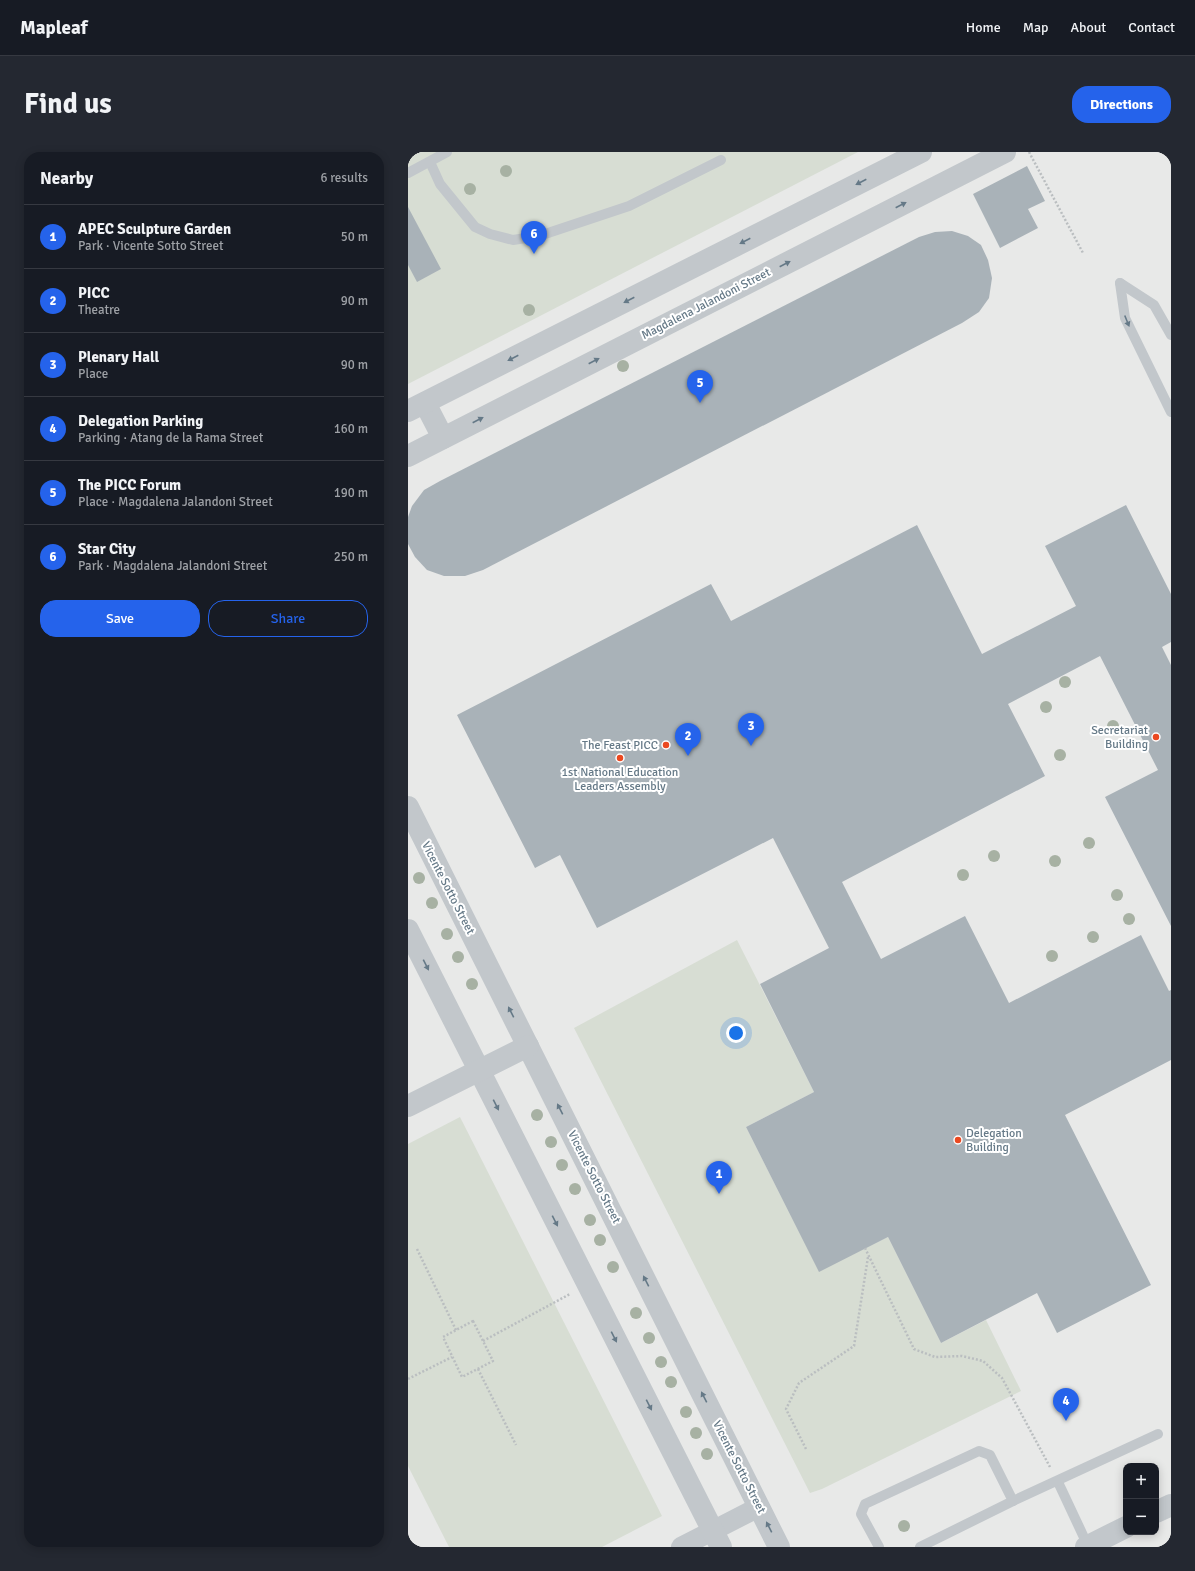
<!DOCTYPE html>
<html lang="en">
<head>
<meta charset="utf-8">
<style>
	:root { --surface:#171b24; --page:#242831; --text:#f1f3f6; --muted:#9ea1a6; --line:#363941; --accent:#2563eb }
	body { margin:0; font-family:Signika,sans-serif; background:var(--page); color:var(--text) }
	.controls { position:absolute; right:12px; bottom:12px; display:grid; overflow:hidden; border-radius:8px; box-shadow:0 2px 10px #0003 }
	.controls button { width:36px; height:36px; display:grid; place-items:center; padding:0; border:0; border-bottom:1px solid var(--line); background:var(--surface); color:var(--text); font:20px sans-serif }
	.you { position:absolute; left:328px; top:881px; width:14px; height:14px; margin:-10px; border:3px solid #fff; border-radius:50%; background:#1a73e8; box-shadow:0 0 0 6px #1a73e833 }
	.badge { display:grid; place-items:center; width:26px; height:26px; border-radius:50%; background:var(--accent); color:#fff; font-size:13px; font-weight:700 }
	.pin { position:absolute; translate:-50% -33px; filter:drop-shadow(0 1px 2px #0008) }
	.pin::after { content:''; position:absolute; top:21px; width:14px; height:12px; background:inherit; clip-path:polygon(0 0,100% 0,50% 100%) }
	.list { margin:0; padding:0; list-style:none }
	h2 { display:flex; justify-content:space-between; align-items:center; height:52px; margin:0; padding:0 16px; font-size:17px }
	h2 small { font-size:13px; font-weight:400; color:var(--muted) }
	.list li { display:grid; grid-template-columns:26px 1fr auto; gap:12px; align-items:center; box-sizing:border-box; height:64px; padding:0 16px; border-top:1px solid var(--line) }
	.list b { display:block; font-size:15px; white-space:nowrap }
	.list p { margin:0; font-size:13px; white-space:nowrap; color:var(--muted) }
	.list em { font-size:13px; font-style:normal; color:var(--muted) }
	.actions { display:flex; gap:8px; padding:12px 16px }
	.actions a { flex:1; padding:9px 0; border:1px solid var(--accent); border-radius:16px; text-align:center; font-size:14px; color:var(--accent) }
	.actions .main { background:var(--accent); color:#fff }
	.map { position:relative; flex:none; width:763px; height:1395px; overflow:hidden; border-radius:16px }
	header { display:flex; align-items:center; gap:24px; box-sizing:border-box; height:56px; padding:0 20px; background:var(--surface); border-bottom:1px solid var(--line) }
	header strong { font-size:19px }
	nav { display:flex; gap:22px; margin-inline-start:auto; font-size:14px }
	.intro { display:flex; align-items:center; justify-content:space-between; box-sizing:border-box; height:96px; padding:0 24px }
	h1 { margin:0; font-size:28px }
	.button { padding:10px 18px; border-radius:16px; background:var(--accent); color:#fff; font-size:14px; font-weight:700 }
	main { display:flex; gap:24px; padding:0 24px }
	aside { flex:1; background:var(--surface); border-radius:16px; box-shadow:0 2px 10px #0003 }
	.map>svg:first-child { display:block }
	.built { fill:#e8e9e8; fill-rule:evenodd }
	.green { fill:#d7ddd3 }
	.building { fill:#a9b2b8 }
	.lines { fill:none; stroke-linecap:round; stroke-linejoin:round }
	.path { stroke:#babec0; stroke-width:2.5; stroke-dasharray:2 2; stroke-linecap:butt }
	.service { stroke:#c2c7cb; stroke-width:10 }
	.minor { stroke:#c2c7cb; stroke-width:20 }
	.tertiary { stroke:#c2c7cb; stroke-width:22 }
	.tree { fill:#a7b1a3 }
	.oneway { fill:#657987 }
	.poi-dot { fill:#eb4921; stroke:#fff; stroke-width:1.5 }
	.labels { text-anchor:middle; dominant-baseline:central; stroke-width:4; stroke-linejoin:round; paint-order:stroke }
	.street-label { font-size:12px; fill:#657987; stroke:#fff }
	.poi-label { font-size:12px; fill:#657987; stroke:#fff; text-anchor:end }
</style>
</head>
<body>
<header>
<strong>Mapleaf</strong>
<nav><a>Home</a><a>Map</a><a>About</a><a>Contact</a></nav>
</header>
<div class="intro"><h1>Find us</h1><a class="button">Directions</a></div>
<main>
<aside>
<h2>Nearby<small>6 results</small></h2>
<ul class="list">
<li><span class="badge">1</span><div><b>APEC Sculpture Garden</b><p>Park · Vicente Sotto Street</p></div><em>50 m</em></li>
<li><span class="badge">2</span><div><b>PICC</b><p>Theatre</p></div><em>90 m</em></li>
<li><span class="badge">3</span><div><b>Plenary Hall</b><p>Place</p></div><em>90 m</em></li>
<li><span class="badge">4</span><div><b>Delegation Parking</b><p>Parking · Atang de la Rama Street</p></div><em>160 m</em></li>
<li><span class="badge">5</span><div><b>The PICC Forum</b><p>Place · Magdalena Jalandoni Street</p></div><em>190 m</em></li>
<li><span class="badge">6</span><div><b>Star City</b><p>Park · Magdalena Jalandoni Street</p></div><em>250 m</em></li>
</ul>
<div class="actions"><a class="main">Save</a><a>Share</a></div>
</aside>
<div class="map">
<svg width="763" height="1395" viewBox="0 0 763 1395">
	<rect width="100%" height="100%" fill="#f7f7f4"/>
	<path class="built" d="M0,0h763v1395h-763zM718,1314h30v66h-30z"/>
	<g class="green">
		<path d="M0,0h450l-450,232z"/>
		<path d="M329,788l77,152 -68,35 73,144 69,-34 53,106 45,-23 35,71 -199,98 -12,4 -236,-465z"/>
		<path d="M52,965l202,399 -60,31h-153l-41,-81v-322z"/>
	</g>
	<g class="building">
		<path d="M619,14l18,35 -17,8 10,19 -38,20 -27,-54z"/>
		<path d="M0,55l33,62 -24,13 -9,-17z"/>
		<path d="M544,79l16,5 13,9 7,15 4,18 -3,20 -10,14 -17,11 -479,247 -18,6h-21l-17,-6 -12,-13 -7,-13v-27l4,-11 12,-16 16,-9 479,-244 16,-5z"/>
		<path d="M718,353l45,89v48l-9,5 9,18v261l-66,-129 53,-27 -58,-114 -92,48 37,72 -203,106 39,77 84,-43 44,87 132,-68 28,56 2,-1v70l-106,55 86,170 -94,48 -20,-40 -96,50 -53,-106 -69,35 -73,-145 68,-35 -54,-108 69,-36 -56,-110 -176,90 -37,-73 -25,13 -78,-153 254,-131 20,37 186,-96 65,129 94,-48 -31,-60z"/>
	</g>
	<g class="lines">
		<g class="path">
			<path d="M621,0l54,101"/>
			<path d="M457,1096l49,101 21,8 27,-1 21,5 19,17 48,89"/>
			<path d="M9,1097l39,81"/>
			<path d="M65,1169l20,40 -31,16 -19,-40z"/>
			<path d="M75,1189l87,-47"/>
			<path d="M70,1217l38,76"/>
			<path d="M0,1227l44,-22"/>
			<path d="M398,1297l-20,-40 13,-26 55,-37 14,-89"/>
		</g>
		<g class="service">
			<path d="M22,10l10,22 35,43 15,7 23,6 26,-4 90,-30 92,-46"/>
			<path d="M0,21l39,-21"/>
			<path d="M712,131l5,35 46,94"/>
			<path d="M712,131l34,22 17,30"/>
			<path d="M650,1330l30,64"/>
			<path d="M471,1395l-18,-33 4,-10 114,-53 11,4 23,46"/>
			<path d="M512,1395l93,-46 145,-67"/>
		</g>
		<path class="minor" d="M273,1395l78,-40"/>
		<g class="tertiary">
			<path d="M17,251l18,35"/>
			<path d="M0,259l513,-259"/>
			<path d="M0,304l597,-304"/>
			<path d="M0,655l371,740"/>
			<path d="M0,778l313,617"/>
			<path d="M0,954l120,-60"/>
			<path d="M748,1360l15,-7"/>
			<path d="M678,1395l40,-20"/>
		</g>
	</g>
	<g class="tree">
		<circle cx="98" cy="19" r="6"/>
		<circle cx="62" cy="37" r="6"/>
		<circle cx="121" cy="158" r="6"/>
		<circle cx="215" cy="214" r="6"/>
		<circle cx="657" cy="530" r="6"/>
		<circle cx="638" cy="555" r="6"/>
		<circle cx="705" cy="574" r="6"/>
		<circle cx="652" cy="603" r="6"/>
		<circle cx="681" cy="691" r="6"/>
		<circle cx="586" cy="704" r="6"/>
		<circle cx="647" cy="709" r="6"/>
		<circle cx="555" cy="723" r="6"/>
		<circle cx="11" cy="726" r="6"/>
		<circle cx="709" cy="743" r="6"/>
		<circle cx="24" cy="751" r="6"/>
		<circle cx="721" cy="767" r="6"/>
		<circle cx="39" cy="782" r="6"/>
		<circle cx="685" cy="785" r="6"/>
		<circle cx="644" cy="804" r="6"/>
		<circle cx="50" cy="805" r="6"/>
		<circle cx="64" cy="832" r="6"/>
		<circle cx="129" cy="963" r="6"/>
		<circle cx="143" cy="990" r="6"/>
		<circle cx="154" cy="1013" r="6"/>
		<circle cx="167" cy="1037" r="6"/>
		<circle cx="182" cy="1068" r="6"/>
		<circle cx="192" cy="1088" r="6"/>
		<circle cx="205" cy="1115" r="6"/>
		<circle cx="228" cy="1161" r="6"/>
		<circle cx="241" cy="1186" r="6"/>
		<circle cx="253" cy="1210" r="6"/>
		<circle cx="263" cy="1230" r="6"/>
		<circle cx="278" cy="1260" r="6"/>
		<circle cx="288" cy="1281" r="6"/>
		<circle cx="299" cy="1302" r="6"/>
		<circle cx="496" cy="1374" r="6"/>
	</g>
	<defs><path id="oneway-solid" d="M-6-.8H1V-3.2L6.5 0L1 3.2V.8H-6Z"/></defs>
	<g class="oneway">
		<use href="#oneway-solid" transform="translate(453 30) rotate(153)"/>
		<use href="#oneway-solid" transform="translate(493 53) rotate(-27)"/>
		<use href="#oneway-solid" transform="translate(337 89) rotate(153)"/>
		<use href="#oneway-solid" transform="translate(377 112) rotate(-27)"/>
		<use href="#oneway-solid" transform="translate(221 148) rotate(153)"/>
		<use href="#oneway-solid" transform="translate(719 169) rotate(68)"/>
		<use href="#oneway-solid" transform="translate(105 206) rotate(153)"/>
		<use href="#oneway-solid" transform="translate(186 209) rotate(-27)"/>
		<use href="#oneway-solid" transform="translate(70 268) rotate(-27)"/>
		<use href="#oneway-solid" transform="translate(18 813) rotate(63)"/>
		<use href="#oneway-solid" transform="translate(103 860) rotate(-117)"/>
		<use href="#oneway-solid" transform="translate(88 953) rotate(63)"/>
		<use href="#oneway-solid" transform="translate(152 957) rotate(-117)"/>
		<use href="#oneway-solid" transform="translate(147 1069) rotate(63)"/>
		<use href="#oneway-solid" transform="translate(238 1129) rotate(-117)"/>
		<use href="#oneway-solid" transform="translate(206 1185) rotate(63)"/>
		<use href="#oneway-solid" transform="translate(296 1245) rotate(-117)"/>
		<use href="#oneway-solid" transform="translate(241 1253) rotate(63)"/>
		<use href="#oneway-solid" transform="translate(361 1375) rotate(-117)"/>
	</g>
	<g class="poi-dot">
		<circle cx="748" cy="585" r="4"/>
		<circle cx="258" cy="593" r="4"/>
		<circle cx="212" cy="606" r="4"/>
		<circle cx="550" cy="988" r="4"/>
	</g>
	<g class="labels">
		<g class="street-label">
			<text transform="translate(298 152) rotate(-27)">Magdalena Jalandoni Street</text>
			<text transform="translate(40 736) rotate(63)">Vicente Sotto Street</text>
			<text transform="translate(186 1025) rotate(63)">Vicente Sotto Street</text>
			<text transform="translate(331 1315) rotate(63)">Vicente Sotto Street</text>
		</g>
		<g class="poi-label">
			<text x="740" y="578">Secretariat<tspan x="740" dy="14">Building</tspan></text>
			<text x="250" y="593">The Feast PICC</text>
			<text x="212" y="620" text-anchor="middle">1st National Education<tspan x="212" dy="14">Leaders Assembly</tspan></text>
			<text x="558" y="981" text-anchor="start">Delegation<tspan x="558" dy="14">Building</tspan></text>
		</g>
	</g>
</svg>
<div class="controls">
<button>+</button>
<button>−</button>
</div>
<div class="you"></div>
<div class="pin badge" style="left:311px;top:1042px">1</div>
<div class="pin badge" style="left:280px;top:604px">2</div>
<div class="pin badge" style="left:343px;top:594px">3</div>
<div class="pin badge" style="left:658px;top:1269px">4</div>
<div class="pin badge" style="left:292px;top:251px">5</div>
<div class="pin badge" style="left:126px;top:102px">6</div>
</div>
</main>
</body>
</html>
